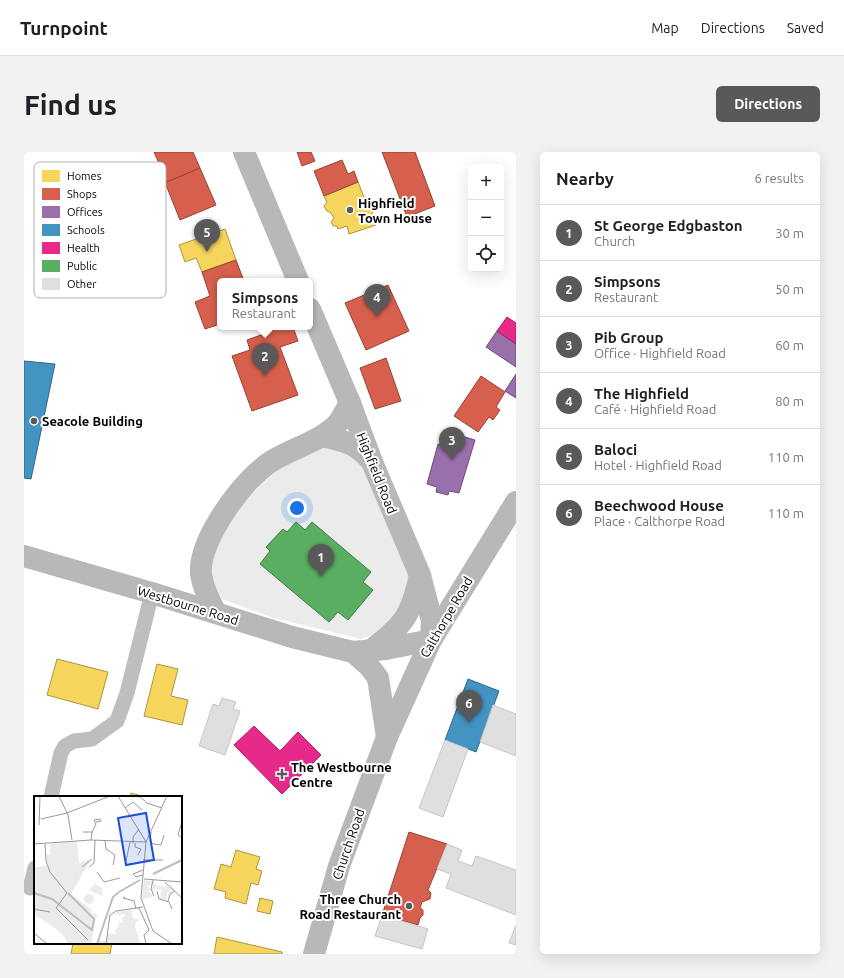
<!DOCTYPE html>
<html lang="en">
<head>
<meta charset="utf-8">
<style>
	:root { --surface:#fff; --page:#f2f2f2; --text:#202124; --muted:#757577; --line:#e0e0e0; --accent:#595959 }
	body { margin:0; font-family:Ubuntu,sans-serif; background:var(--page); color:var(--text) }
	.controls { position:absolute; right:12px; top:12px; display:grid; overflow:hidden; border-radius:6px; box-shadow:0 4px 16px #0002 }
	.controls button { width:36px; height:36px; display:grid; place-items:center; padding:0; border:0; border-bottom:1px solid var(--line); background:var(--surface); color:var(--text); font:20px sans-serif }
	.you { position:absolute; left:273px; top:356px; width:14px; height:14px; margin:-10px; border:3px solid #fff; border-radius:50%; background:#1a73e8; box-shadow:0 0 0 6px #1a73e833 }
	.badge { display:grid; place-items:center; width:26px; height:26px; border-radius:50%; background:var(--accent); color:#fff; font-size:13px; font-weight:700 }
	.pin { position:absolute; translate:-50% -33px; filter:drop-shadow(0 1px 2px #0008) }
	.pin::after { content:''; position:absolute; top:21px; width:14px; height:12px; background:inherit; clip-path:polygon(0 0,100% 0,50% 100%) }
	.popup { position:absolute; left:193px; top:126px; width:96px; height:52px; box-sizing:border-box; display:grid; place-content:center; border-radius:6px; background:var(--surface); filter:drop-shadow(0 1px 3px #0005); font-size:13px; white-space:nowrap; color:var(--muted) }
	.popup b { font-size:15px; color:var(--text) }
	.popup::after { content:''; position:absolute; left:50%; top:100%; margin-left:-8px; border:8px solid transparent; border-top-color:var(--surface) }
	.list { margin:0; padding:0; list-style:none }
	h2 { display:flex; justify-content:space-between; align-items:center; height:52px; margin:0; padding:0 16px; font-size:17px }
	h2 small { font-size:13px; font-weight:400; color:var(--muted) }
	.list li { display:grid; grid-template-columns:26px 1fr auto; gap:12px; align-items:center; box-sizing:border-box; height:56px; padding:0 16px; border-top:1px solid var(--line) }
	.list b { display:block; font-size:15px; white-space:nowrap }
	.list p { margin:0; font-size:13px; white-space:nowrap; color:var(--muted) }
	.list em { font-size:13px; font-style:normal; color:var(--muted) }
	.icon { flex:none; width:22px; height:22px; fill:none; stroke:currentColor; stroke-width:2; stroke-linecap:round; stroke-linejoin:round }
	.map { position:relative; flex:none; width:492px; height:802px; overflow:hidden; border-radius:6px }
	header { display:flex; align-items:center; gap:24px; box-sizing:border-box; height:56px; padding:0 20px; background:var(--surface); border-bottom:1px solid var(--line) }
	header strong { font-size:19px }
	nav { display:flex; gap:22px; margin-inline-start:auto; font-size:14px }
	.intro { display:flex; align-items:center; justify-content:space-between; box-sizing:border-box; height:96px; padding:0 24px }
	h1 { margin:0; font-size:28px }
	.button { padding:10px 18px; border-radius:6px; background:var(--accent); color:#fff; font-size:14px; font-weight:700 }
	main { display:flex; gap:24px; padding:0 24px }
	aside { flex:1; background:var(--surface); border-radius:6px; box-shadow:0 4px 16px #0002 }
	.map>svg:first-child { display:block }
	.green { fill:#ebebeb }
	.homes { fill:#f6d55c; stroke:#ac9540 }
	.shops { fill:#d6604d; stroke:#964336 }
	.offices { fill:#9970ab; stroke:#6b4e78 }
	.schools { fill:#4393c3; stroke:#2f6788 }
	.health { fill:#e7298a; stroke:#a21d61 }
	.public { fill:#5aae61; stroke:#3f7a44 }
	.building { fill:#dfdfdf; stroke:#c6c6c6 }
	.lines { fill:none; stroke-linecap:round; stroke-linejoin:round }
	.minor { stroke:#bebebe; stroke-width:15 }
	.secondary { stroke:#b8b8b8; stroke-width:22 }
	.poi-dot { fill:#595959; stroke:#fff; stroke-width:1.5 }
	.labels { text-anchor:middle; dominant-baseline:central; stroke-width:4; stroke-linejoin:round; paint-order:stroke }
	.poi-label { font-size:13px; font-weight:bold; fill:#000; stroke:#fff; text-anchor:start }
	.street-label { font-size:13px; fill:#000; stroke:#fff }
	.inset-river { fill:none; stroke:#bebebe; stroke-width:2 }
	.inset-road { fill:none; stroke:#999; stroke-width:1 }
	.view { fill:#1d4ed8; fill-opacity:0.15; stroke:#1d4ed8; stroke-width:2 }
	.inset-edge { fill:none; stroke:#000; stroke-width:2 }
	.key { fill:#fff; stroke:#b2b2b2; stroke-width:1 }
	.key-label { font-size:11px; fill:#000 }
</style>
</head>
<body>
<header>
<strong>Turnpoint</strong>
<nav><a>Map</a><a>Directions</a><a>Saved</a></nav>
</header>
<div class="intro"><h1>Find us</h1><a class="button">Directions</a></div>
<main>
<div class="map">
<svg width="492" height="802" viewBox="0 0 492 802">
	<rect width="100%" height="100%" fill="#fff"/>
	<path class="green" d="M291,294l43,8 51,120 1,19 -14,23 -17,17 -18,6 -87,-21 -52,-19c-5,-10 -9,-18 -10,-29 -3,-32 41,-80 65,-99 11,-10 25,-17 38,-25z"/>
	<g class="homes">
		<path d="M334,30l6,15 7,2 3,9 -2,5 4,12 -27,9 -2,-8 -9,3 -1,-3h-4l-2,-4 3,-4 -3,-5 -4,-2 -3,-5 3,-4 -3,-6z"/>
		<path d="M201,77l11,31 -34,12 -6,-14 -11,4 -6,-17z"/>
		<path d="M33,507l51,13 -10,37 -51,-14z"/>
		<path d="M133,512l21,5 -7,27 17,4 -6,25 -38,-9z"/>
		<path d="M107,641l14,4h-15z"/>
		<path d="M212,698l24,7 -4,12 6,2 -4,14 -7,-2 -5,21 -21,-6 1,-6 -12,-3 7,-25 10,3z"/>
		<path d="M236,746l13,3 -3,13 -13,-3z"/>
		<path d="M193,785l65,15v2h-68z"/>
		<path d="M49,791h39l-2,11h-39z"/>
	</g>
	<g class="shops">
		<path d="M130,0h39l7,16 -33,14z"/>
		<path d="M273,0h14l4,9 -13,5z"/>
		<path d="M358,0h33l20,54 -28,11z"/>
		<path d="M318,8l6,14 6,-3 4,11 -34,14 -10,-25z"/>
		<path d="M176,16l16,37 -36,15 -14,-35 1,-3z"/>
		<path d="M212,108l8,21h-24v43l-15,5 -10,-27 15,-6 -8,-24z"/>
		<path d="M364,133l21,46 -43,19 -21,-47z"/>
		<path d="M259,175h10l5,14 -18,6 18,48 -46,16 -20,-55 18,-6 -3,-10z"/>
		<path d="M362,206l15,43 -26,8 -15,-41z"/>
		<path d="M457,224l24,16 -9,15 4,3 -7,10 -4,-3 -11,15 -24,-16z"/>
		<path d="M385,680l38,12 -19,46 3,3 -1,6 -8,3 -2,6 3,2v5l-3,3 -2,7 -36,-10z"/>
	</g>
	<g class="offices">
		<path d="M473,179l19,13v23l-30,-20z"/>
		<path d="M492,222v24l-11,-7z"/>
		<path d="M424,280l27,8 -16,53 -10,-2 -1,4 -12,-3 1,-5 -10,-3 11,-40 6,2z"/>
	</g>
	<g class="schools">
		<path d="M0,209l31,3 -24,115 -7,-1z"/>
		<path d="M444,527l31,12 -23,61 -31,-12z"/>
	</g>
	<g class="health">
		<path d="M483,165l9,6v21l-19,-13z"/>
		<path d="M230,574l26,25 18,-19 23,23 -39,39 -48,-49z"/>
	</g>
	<path class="public" d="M272,370l9,8 7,-8 59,50 -8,10 10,8 -25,30 -10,-8 -9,10 -69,-58 10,-13 -4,-4 17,-18 4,3z"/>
	<g class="building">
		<path d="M198,546l14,4 -3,7 7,2 -15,44 -26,-9 14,-42 6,2z"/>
		<path d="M469,553l23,9v42l-36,-14z"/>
		<path d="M421,588l23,9 -25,68 -24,-9z"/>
		<path d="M423,692l15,6 -4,11 14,5 4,-10 40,14v45l-70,-27 5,-14 -14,-5z"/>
		<path d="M358,763l46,14 -6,20 -47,-13z"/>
		<path d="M492,773v20l-7,-2z"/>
	</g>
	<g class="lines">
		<g class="minor">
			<path d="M27,645l10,-44 4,-7 9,-5 18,-2 25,-18 10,-28 25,-100"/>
			<path d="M6,736l5,-20"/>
		</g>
		<g class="secondary">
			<path d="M220,0l54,129"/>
			<path d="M286,157l40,94 22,59 48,113 12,46 -1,19"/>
			<path d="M299,284c23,6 32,6 49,26"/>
			<path d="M0,404l128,37 140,44 61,15 33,-3 45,-9"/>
			<path d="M192,461c-7,-13 -13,-25 -15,-39 -3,-34 43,-96 71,-113 21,-13 50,-20 67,-39 4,-6 7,-13 11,-19"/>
			<path d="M347,498c33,-25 40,-34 49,-75"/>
			<path d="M329,500l16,14 9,12 9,59"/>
			<path d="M290,802l25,-88 48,-129 44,-97 85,-138"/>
		</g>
	</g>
	<g class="poi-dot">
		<circle cx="326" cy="58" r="4"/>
		<circle cx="10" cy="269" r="4"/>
		<path d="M256 616h4v4h4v4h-4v4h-4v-4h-4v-4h4z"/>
		<circle cx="385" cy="754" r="4"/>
	</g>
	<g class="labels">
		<g class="poi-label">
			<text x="334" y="51">Highfield<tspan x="334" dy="15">Town House</tspan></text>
			<text x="18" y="269">Seacole Building</text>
			<text x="267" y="615">The Westbourne<tspan x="267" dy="15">Centre</tspan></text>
			<text x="377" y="747" text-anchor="end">Three Church<tspan x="377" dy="15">Road Restaurant</tspan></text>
		</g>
		<g class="street-label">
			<text transform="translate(353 321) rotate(68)">Highfield Road</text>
			<text transform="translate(164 453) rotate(17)">Westbourne Road</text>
			<text transform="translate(422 465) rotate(-60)">Calthorpe Road</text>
			<text transform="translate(324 692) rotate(-71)">Church Road</text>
		</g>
	</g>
	<g transform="translate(10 644)">
		<rect width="148" height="148" fill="#fff"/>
		<path d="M43,45l2,22 10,-4 1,2 -19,33 21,16 -1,3 6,1 -6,30 -24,-1 -2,-6 -10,-9 -21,-14v-46l13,-3 -1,-10 4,-1v-10zM110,84l8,1 -1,4 -4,1 4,4 -4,1 5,2v4l-10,2zM119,85l5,5 12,1 4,3 -5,4 1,-5 -3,4v7h-7l1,-11 -4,1 -2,-3 -1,5 -2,-2zM61,88l8,4 -1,8 -13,-6zM50 103a5 5 0 1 1 10 0a5 5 0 1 1-10 0ZM97,114l2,8 7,2 -4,2 -1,5 6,17h-42v-4l8,1v-8l9,1 -1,-4 4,-4 -1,-4 5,1 -1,-5 4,-3 -4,-1 -3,2 -5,-4z" fill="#ebebeb"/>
		<path class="inset-river" d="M119,78l29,-14M0,97l18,6 40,31 2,-11 -26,-26M63,148l16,-47 6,-5 21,-12"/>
		<path class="inset-road" d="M25,0l9,19 4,25M84,0l28,46M105,0l8,7 15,5M133,0l-21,46 -5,56 12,33 19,13M91,12l8,-6 9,8M7,23l26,-6 43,-17M148,26l-4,13 4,3M5,29l1,-29M49,36h9l-1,8M58,36l4,-8 -2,-4 6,-1 1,2 -5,1M117,36l-1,10 4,2 7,1 3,-10M71,45l1,8 9,6 -2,10M99,47v-6l6,-8M101,47v4l6,2 -3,6M0,48l57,-4 55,2M11,48l1,17 4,11 17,21 -11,15 32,32M109,64h20M92,65l4,-19M48,71l10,-8M55,71l5,-4 1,-23M109,74l-10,4 3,3 7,-2M63,76l7,10 16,-4M110,83l38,3M119,84l-2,9 3,7M131,86l17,16M123,95l2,8 10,3 3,7M91,101l-2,1 11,3 2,8M134,105l2,-7 5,-3M105,112l10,22 -5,5 2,9M0,113l16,3M0,137l13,11M72,148l4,-29 6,-4 27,-4"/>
		<path class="view" d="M112,17l8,47 -28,5 -8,-47z"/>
		<rect width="148" height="148" class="inset-edge"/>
	</g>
	<rect x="10" y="10" width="132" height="136" rx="6" class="key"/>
	<rect x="18" y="18" width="18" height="12" fill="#f6d55c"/>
	<rect x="18" y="36" width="18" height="12" fill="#d6604d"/>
	<rect x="18" y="54" width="18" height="12" fill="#9970ab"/>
	<rect x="18" y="72" width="18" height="12" fill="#4393c3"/>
	<rect x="18" y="90" width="18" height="12" fill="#e7298a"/>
	<rect x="18" y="108" width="18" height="12" fill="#5aae61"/>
	<rect x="18" y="126" width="18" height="12" fill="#dfdfdf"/>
	<g class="key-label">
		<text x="43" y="28">Homes</text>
		<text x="43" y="46">Shops</text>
		<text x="43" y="64">Offices</text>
		<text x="43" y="82">Schools</text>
		<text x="43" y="100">Health</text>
		<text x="43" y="118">Public</text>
		<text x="43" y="136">Other</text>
	</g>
</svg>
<div class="controls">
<button>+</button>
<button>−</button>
<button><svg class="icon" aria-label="locate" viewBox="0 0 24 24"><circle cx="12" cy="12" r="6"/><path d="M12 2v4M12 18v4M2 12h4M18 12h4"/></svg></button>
</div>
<div class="you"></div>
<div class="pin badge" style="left:297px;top:425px">1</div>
<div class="pin badge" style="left:241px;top:224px">2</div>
<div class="popup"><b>Simpsons</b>Restaurant</div>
<div class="pin badge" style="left:428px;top:308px">3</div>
<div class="pin badge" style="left:353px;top:165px">4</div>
<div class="pin badge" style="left:183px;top:100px">5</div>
<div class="pin badge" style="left:445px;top:571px">6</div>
</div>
<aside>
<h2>Nearby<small>6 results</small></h2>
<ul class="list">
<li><span class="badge">1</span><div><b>St George Edgbaston</b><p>Church</p></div><em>30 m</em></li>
<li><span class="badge">2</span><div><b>Simpsons</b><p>Restaurant</p></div><em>50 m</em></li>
<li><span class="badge">3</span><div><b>Pib Group</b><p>Office · Highfield Road</p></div><em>60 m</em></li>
<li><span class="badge">4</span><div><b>The Highfield</b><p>Café · Highfield Road</p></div><em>80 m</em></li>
<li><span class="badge">5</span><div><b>Baloci</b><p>Hotel · Highfield Road</p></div><em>110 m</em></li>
<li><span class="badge">6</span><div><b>Beechwood House</b><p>Place · Calthorpe Road</p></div><em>110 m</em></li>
</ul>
</aside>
</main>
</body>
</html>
